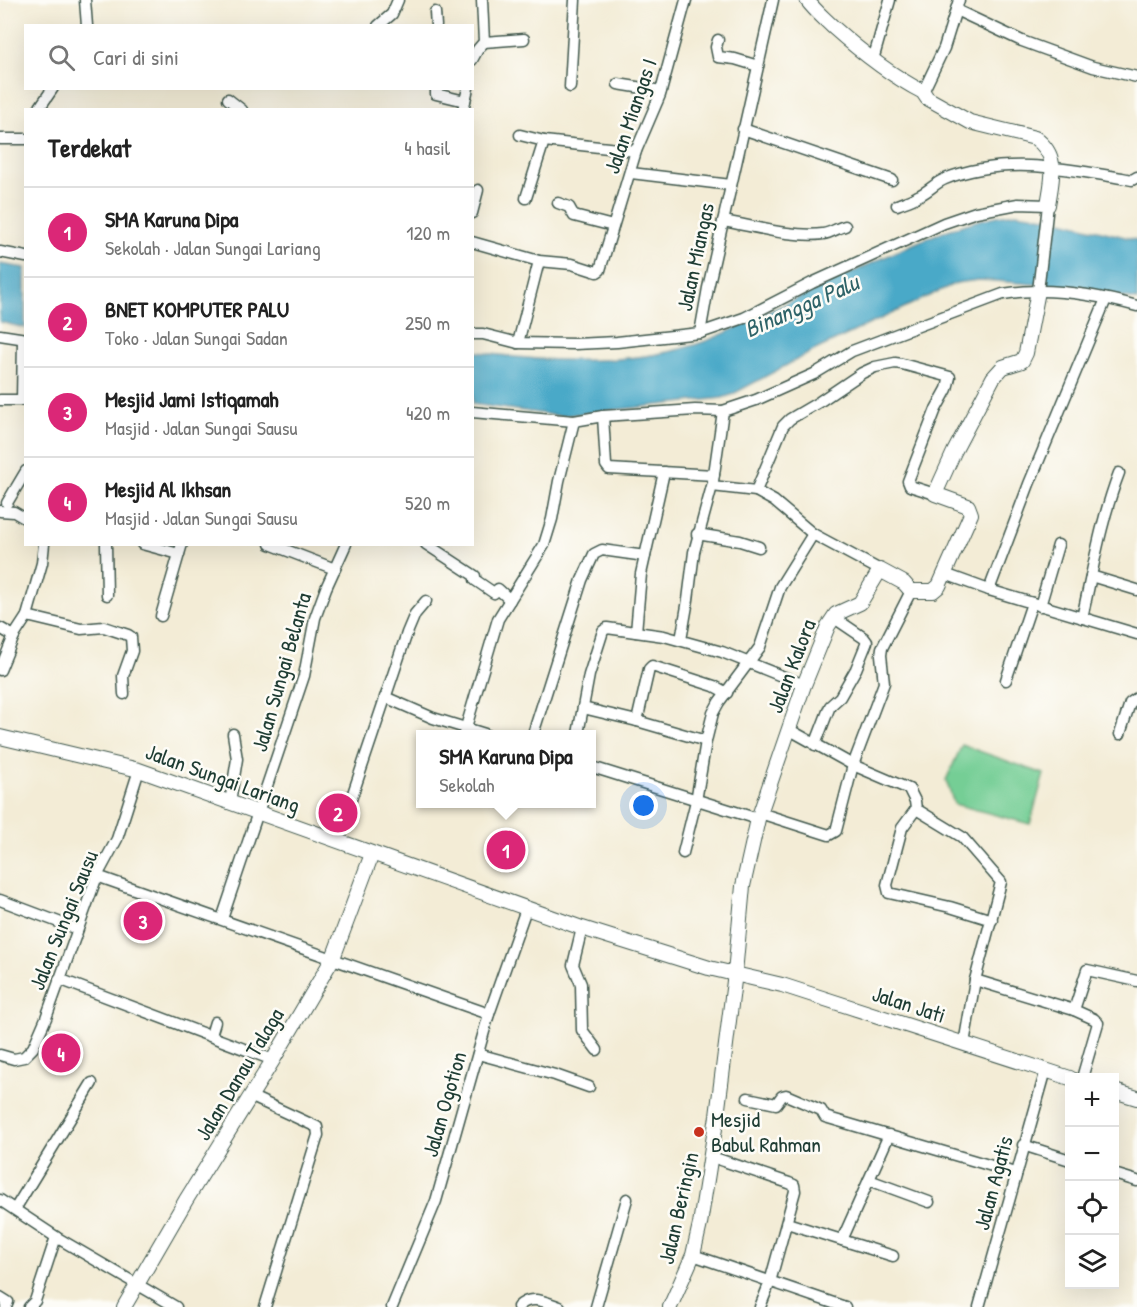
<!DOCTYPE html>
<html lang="id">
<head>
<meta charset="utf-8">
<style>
	:root { --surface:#fff; --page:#f6f6f6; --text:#222; --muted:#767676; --line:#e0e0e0; --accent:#db2777 }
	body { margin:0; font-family:"Patrick Hand",sans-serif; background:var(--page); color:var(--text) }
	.controls { position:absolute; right:18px; bottom:18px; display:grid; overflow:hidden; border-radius:0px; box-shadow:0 6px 24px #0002 }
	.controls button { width:54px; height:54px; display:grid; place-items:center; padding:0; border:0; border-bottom:2px solid var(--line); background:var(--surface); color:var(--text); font:30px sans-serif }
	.you { position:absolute; left:644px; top:806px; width:21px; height:21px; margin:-15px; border:4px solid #fff; border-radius:50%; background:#1a73e8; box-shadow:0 0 0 9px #1a73e833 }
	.badge { display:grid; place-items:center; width:39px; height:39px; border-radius:50%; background:var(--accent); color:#fff; font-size:20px; font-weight:700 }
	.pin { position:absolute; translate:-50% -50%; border:3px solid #fff; box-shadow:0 2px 6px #0006 }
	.popup { position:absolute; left:416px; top:730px; width:180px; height:78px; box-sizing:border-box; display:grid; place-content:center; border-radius:0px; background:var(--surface); filter:drop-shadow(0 2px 4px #0005); font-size:20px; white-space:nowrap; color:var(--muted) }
	.popup b { font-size:22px; color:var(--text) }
	.popup::after { content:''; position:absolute; left:50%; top:100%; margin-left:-12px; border:12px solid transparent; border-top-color:var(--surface) }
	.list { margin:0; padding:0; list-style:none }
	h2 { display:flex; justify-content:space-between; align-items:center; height:78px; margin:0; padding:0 24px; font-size:26px }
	h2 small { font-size:20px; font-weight:400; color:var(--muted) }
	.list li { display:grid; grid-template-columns:39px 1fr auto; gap:18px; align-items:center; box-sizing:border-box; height:90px; padding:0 24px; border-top:2px solid var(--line) }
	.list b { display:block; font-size:22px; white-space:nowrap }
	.list p { margin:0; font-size:20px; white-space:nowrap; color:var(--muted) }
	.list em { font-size:20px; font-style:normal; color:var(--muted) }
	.icon { flex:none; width:33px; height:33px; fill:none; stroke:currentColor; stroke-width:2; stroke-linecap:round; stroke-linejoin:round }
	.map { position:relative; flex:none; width:1137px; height:1307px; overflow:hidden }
	.search { position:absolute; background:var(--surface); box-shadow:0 6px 24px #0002; left:24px; top:24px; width:450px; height:66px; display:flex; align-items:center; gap:15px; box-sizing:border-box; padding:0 21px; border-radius:0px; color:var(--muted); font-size:22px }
	.panel { position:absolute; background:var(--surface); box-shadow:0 6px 24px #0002; left:24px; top:108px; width:450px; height:438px; border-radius:0px }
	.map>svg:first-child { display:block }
	.green { fill:#75ce95; stroke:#4a8664; stroke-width:1.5 }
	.water { fill:#49a9c8; stroke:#34737e; stroke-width:1.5 }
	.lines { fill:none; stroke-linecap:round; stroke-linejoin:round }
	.street-casing { stroke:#3f574c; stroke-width:13 }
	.secondary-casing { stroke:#3f574c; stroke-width:16 }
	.street { stroke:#fff; stroke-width:10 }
	.secondary { stroke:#fff; stroke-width:14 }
	.poi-dot { fill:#c8321e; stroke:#fdfcf7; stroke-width:2 }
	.labels { text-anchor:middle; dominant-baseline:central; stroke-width:5; stroke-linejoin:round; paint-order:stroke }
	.street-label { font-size:22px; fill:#1f3d34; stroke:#fdfcf7 }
	.poi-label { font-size:22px; fill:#1f3d34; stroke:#fdfcf7; text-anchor:start }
	.water-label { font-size:24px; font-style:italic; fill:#2e6368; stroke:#fdfcf7 }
</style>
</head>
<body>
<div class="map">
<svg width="1137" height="1307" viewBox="0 0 1137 1307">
	<rect width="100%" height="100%" fill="#fdfcf7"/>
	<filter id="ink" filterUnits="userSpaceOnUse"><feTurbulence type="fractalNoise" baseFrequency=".0167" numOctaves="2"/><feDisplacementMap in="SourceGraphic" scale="12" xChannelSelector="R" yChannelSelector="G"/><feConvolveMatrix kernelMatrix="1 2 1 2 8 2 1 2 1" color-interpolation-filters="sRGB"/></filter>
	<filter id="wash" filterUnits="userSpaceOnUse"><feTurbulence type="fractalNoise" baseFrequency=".008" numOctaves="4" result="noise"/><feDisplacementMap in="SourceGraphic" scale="24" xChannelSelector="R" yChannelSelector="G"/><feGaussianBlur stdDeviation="1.35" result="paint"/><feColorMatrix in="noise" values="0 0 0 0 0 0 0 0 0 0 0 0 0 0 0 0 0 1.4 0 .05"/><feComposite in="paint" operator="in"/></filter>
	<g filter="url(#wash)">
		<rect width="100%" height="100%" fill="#f3ecd6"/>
		<path class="green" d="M962,745l82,29 -14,50 -76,-20 -8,-24z"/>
		<g class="water">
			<path d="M1015,213l31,4 91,23v60l-71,-13 -70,-6 -18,-1 -22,3 -143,68 -82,44 -9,3 -162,18 -87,-12 -1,-53c72,12 165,16 234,-10 20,-7 39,-18 58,-27 34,-16 68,-32 102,-48 48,-23 96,-46 149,-53z"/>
			<path d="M0,264l25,4v60l-25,-6z"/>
		</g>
	</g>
	<g filter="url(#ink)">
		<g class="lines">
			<g class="street-casing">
				<g id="street">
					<path d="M85,0l2,26"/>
					<path d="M956,10l66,31 71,26 44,10"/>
					<path d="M435,12l1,14"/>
					<path d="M378,26l14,-12 6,-14"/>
					<path d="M718,40l-2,7 2,10 17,2 23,7"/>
					<path d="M484,42l40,-3"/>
					<path d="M472,60l6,-11 6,-7 -2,-42"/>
					<path d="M873,60l17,-60"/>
					<path d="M618,84l43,7"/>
					<path d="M570,87l5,-87"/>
					<path d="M436,88v6l29,7"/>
					<path d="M923,92l21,-44 15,-48"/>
					<path d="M228,99l14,11"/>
					<path d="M38,110l15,-22"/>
					<path d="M463,110l5,-22"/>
					<path d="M743,129l149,51"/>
					<path d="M520,135l24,6"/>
					<path d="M0,139h26"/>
					<path d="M631,173l100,12"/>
					<path d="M526,198l18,-57 92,10"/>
					<path d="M558,203l11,4 5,9 39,10"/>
					<path d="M897,205c7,-3 15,-5 21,-9 10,-4 17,-13 27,-17 58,-23 118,-11 177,-1l10,2 5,-3"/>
					<path d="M472,213l6,-23"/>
					<path d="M723,221c30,5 70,17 100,13 8,-1 14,-6 22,-8"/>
					<path d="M472,242l67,19 33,3 25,8 3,-2 36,-119 24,-56 26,-95"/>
					<path d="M0,252l26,5"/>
					<path d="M700,333l44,-15 68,-35 132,-60 32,-11 42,-8 30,1 -10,86"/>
					<path d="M472,334h11l35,9 57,1 42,-2 83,-9 8,-45 65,-288"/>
					<path d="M0,335l26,4"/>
					<path d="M518,343l21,-82"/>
					<path d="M0,400h22l1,-61"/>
					<path d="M472,412l102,9 29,-5 92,-6 28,1 33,-11 58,-26 38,-23 151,-57c45,-8 91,0 134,12"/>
					<path d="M603,416l3,49 3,4 105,6"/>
					<path d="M713,481l10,-70"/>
					<path d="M7,503l19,-32"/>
					<path d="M0,511l14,1 12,7"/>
					<path d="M697,534l43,7 19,6"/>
					<path d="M106,544l1,51"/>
					<path d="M142,544l37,10 3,-10"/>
					<path d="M270,544l65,25"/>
					<path d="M426,544l49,32v4l19,13 4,-4 12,11"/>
					<path d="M880,570l-67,-36 -39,-33 -18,-10 27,-65 7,-7 29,-17 43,-29 13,-6 20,-4 7,1 48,13 -3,12 -11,20 -28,72 2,5 25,8"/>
					<path d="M945,574l44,16 148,44"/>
					<path d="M1091,576l46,14"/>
					<path d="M989,590l40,-106 77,-185"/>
					<path d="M1040,606l18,-61"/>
					<path d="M27,616l54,13 23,-2 24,8 3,2 1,14 -9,25 1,18"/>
					<path d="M161,616l18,-62"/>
					<path d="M1082,618c11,-49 19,-98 37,-145"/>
					<path d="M0,628l14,8"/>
					<path d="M636,632l5,-58 23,-102"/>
					<path d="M681,640l7,-40 6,-48 18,-66 44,5"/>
					<path d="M0,670l14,-34 13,-20 15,-53 2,-19"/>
					<path d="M1006,680l26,-77"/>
					<path d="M385,697l48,21 52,16"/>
					<path d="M583,708l54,13"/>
					<path d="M790,730l63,35 56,24 6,12 1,8 46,28 39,45 -26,98 -11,64"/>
					<path d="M464,734l34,-115 46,-74 8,-26 7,-38 15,-60"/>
					<path d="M533,734l49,-154 12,-26 8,-4 43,6"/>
					<path d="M578,734l11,-59 14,-44 4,-3 57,8 58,16 82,33"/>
					<path d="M1120,734l10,-31 7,-5"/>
					<path d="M706,741l-69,-20 12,-52 3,-3 62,20 13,7"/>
					<path d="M815,745l15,-39 10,-9 16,-28 11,-27 -3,-4 -31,-21"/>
					<path d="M592,767l166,52"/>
					<path d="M230,802l7,-43 -4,-25"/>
					<path d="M916,809l-14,19 -15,57 2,8 61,14 42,13"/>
					<path d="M760,813l69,22 7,-4 17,-66 31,-82 -3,-28 1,-7 29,-57"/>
					<path d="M337,841l70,-208 8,-19 11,-13"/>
					<path d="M683,853l13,-52 10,-60 7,-28 6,-11 41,-55 20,-60 33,-53"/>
					<path d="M97,876l392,138"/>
					<path d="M0,900l77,29"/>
					<path d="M222,919l82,-243 11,-58 11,-30 20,-44"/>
					<path d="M582,928l-9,37 8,19 1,46 15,20"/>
					<path d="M59,979l214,81"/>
					<path d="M975,980l99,30 13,-40 50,11"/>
					<path d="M1074,1010l20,9 4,4 -16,55"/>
					<path d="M211,1035l4,-13"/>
					<path d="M478,1054l77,21 34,12"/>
					<path d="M0,1055l14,4 10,-2 9,-9 13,-30 51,-142 20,-37 22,-69"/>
					<path d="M250,1096l67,31 1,8 -53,172"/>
					<path d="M748,1098l28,6 6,-8 4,-1 35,15 4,7 191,56"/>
					<path d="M1023,1145l47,15"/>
					<path d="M712,1157l77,26 5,2 1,6 -25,91 -10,25"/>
					<path d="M1114,1174l23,7"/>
					<path d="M869,1180l60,22"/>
					<path d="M0,1200l56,37 120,70"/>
					<path d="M15,1209l77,-126"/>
					<path d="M787,1223l106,33"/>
					<path d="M842,1240l47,-105"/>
					<path d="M693,1255l152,52"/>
					<path d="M0,1297l8,5 -2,5"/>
					<path d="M29,1307l6,-6 21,-64"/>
					<path d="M392,1307l44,-106 53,-187 37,-105"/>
					<path d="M518,1307c12,-13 28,-5 42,0"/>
					<path d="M596,1307l31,-108"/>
					<path d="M979,1307l67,-237"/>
				</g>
			</g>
			<g class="secondary-casing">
				<g id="secondary">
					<path d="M807,0c8,11 17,18 26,27 28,25 57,48 90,65l4,6 43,24 65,16c25,18 17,40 13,67"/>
					<path d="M0,737l139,33 443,158 127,40 73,17 288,93"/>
					<path d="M1114,1091l23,7"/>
					<path d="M124,1307l62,-107 87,-140 60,-102 39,-104"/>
					<path d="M670,1307l23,-52 7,-31 17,-108 18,-143 8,-87 15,-67 46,-134 24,-59 8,-12 24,-11 20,-33 24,13 7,8h22l6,-5 32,-72 -3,-8 -33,-12 19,-42 39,-74 10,-11 19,-6 4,-8 12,-62"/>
				</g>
			</g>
			<use href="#street" class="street"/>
			<use href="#secondary" class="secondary"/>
		</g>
	</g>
	<circle class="poi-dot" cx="699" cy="1132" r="6"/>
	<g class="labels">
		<g class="street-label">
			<text transform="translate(630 116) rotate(-71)">Jalan Miangas I</text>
			<text transform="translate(695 257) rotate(-78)">Jalan Miangas</text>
			<text transform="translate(791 666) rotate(-69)">Jalan Kalora</text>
			<text transform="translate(281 672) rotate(-74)">Jalan Sungai Belanta</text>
			<text transform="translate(223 778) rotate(20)">Jalan Sungai Lariang</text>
			<text transform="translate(63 920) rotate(-68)">Jalan Sungai Sausu</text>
			<text transform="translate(909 1004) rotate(18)">Jalan Jati</text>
			<text transform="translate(239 1074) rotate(-59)">Jalan Danau Talaga</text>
			<text transform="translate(444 1104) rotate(-74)">Jalan Ogotion</text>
			<text transform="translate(993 1183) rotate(-75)">Jalan Agatis</text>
			<text transform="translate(678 1208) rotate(-77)">Jalan Beringin</text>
		</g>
		<g class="poi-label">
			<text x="711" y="1119">Mesjid<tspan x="711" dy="25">Babul Rahman</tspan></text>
		</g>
		<g class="water-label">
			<text transform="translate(801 305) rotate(-24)">Binangga Palu</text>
		</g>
	</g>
</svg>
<div class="controls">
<button>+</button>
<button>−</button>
<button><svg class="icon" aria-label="locate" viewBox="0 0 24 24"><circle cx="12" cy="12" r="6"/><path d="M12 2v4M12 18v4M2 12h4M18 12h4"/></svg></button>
<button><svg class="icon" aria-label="layers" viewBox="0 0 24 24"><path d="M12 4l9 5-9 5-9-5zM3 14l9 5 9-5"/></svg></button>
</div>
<div class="you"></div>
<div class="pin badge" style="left:506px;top:850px">1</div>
<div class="popup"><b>SMA Karuna Dipa</b>Sekolah</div>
<div class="pin badge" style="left:338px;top:813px">2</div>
<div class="pin badge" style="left:143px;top:921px">3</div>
<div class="pin badge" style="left:61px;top:1053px">4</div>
<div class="search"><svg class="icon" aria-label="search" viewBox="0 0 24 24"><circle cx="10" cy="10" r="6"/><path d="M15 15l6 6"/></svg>Cari di sini</div>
<section class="panel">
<h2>Terdekat<small>4 hasil</small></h2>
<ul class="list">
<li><span class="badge">1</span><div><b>SMA Karuna Dipa</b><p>Sekolah · Jalan Sungai Lariang</p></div><em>120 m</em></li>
<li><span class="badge">2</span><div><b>BNET KOMPUTER PALU</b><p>Toko · Jalan Sungai Sadan</p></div><em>250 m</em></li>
<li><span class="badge">3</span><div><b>Mesjid Jami Istiqamah</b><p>Masjid · Jalan Sungai Sausu</p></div><em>420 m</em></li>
<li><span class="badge">4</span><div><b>Mesjid Al Ikhsan</b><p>Masjid · Jalan Sungai Sausu</p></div><em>520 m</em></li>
</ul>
</section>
</div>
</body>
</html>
